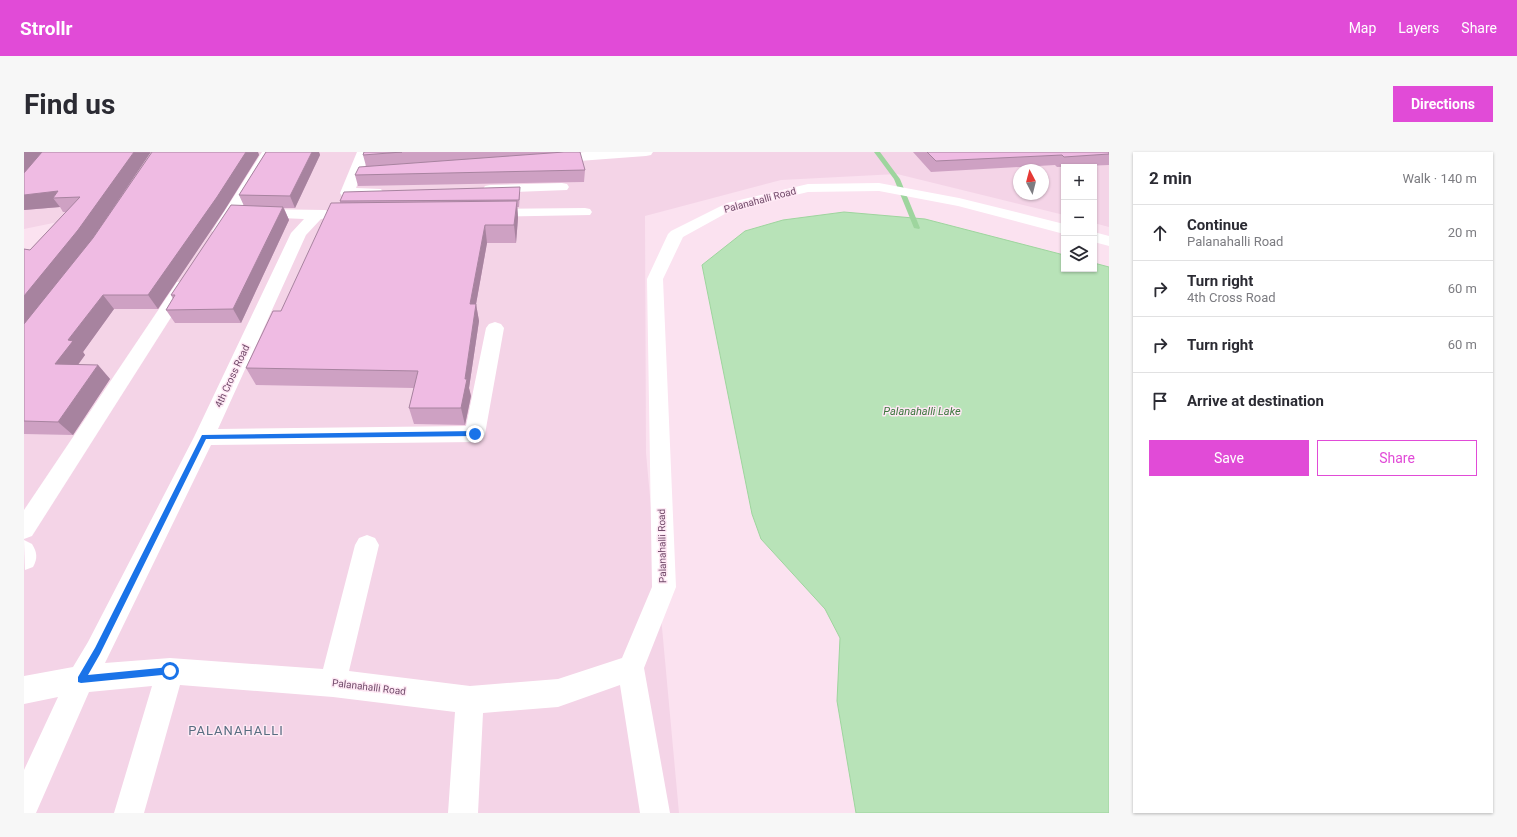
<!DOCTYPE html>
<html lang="en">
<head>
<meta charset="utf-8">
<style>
	:root { --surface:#fff; --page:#f7f7f7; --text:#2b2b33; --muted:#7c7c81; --line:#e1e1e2; --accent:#e14bd7 }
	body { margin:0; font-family:Roboto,sans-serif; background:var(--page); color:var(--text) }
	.controls { position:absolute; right:12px; top:12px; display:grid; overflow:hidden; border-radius:0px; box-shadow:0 1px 3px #0004 }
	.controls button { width:36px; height:36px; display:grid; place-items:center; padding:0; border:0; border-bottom:1px solid var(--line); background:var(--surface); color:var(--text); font:20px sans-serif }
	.compass { position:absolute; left:989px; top:12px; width:36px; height:36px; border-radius:50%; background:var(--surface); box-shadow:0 1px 3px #0004; rotate:353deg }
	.stop { position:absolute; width:12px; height:12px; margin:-9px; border:3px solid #1a73e8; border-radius:50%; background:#fff }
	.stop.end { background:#1a73e8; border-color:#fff; box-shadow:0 1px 4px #0008 }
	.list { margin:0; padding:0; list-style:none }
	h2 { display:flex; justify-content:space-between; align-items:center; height:52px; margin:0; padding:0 16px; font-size:17px }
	h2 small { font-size:13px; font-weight:400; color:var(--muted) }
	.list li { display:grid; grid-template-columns:26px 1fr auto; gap:12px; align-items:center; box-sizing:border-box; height:56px; padding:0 16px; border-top:1px solid var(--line) }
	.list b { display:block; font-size:15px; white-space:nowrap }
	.list p { margin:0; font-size:13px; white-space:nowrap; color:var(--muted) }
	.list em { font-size:13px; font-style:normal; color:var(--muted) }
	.actions { display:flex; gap:8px; padding:12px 16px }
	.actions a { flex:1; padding:9px 0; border:1px solid var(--accent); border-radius:0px; text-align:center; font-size:14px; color:var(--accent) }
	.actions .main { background:var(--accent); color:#fff }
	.icon { flex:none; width:22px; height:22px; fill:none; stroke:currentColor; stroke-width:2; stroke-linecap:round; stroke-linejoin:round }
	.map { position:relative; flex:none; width:1085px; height:661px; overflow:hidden; border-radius:0px }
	header { display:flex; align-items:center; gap:24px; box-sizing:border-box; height:56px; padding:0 20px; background:var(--accent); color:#fff }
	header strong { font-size:19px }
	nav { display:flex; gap:22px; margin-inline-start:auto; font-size:14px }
	.intro { display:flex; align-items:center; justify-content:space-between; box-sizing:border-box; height:96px; padding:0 24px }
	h1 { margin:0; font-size:28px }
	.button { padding:10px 18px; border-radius:0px; background:var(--accent); color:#fff; font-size:14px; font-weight:700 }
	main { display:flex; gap:24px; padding:0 24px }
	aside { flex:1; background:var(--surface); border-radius:0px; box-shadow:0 1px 3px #0004 }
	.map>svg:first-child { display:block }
	.residential { fill:#f4d4e7; fill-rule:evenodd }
	.water { fill:#b8e3b8; stroke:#9ed59e }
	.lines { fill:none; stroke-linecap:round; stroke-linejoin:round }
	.stream { fill:#9ed59e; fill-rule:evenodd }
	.street { fill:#fff; fill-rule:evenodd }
	.wall { fill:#cea1c3 }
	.shaded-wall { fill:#a7839f }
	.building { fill:#efbbe3; stroke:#a7839f }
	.route { fill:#1a73e8 }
	.labels { text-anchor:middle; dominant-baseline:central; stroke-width:3; stroke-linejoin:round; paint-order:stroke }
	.street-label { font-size:10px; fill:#714a6a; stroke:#fee8f4 }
	.water-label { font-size:11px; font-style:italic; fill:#3e773f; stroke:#fee8f4 }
	.near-neighbourhood-label { font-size:13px; letter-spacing:1px; fill:#586d81; stroke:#fee8f4 }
</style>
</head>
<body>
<header>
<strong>Strollr</strong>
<nav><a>Map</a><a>Layers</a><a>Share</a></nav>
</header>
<div class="intro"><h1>Find us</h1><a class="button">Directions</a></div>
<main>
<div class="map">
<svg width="1085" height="661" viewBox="0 0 1085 661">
	<rect width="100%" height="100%" fill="#fbe2f0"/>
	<path class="residential" d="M0,0h1085v75l-15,-4v-56h-30v48l-167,-41 -116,6 -136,36 1,237 33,360h-655v-551l44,-42 -44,9zM995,18h24v24h-24z"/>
	<path class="water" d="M820,60l81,7 139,36v14h30v-6l15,4v546h-253l-19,-112 3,-63 -15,-29 -64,-70 -9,-25 -50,-249 43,-34 38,-11z"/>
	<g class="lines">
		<path class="stream" d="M850,0h6l20,27 20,49 -1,1 -5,-1 -20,-49z"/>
		<g class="street">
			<path d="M238,0h14l-51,82 -5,2 -5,-2 -3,-3z"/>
			<path d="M333,0h14l-15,36 25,1 2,3 -2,3 -34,2 -5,-1 -2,-3z"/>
			<path d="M561,0h68l-2,3 -5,1 -94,7 -5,-1 -2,-3 2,-3 5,-1z"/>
			<path d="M538,31l5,1 2,3 -2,3 -77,3 -5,-1 -2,-3 2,-3 5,-1z"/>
			<path d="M855,31l80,15 105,26v10l-106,-28 -79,-15 -71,1 -76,18 -49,27 -20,42 13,308 -32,81 26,145h-30l-20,-128 -62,22 -75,6 -5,100h-30l7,-101 -122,-15 -153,-12 -36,128h-30l38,-127 -63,6 -53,121h-12v-43l34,-73 -34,7v-28l49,-9 15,-25 106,-205 97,-204 13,-14 -47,-2 -5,-1 -2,-3 2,-3 5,-1 68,1 5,2 3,3 -3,3 -9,1 -15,16 -88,194 248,-3 20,-98 3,-4 6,-2 6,2 3,4 -19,106 -3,6 -7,2 -264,3 -106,218 65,-5 153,11 32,-124 4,-7 8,-3 8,3 4,7 -30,126 121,15 88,-7 64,-21 30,-71 -5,-308 21,-45 3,-3 56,-28 81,-19z"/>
			<path d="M561,56l5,1 2,3 -2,3 -103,2 -5,-1 -2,-3 2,-3 5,-1z"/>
			<path d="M1070,80l15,4v10l-15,-4z"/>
			<path d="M159,129l6,1 2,4 -159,250 -8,3v-29l153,-228z"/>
			<path d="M0,388l8,4c5,8 6,14 1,23l-8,3z"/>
		</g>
	</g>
	<g class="wall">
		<path d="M0,0l90,54 38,-54h106l1,3 -35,56 -66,98h-44l-31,43 2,3 -7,10h20l12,14 -37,56 -49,-1v-185l6,1 36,-38h-3l-3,-5 -36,3z"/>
		<path d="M242,0h53l1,3 -25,53h-11l5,12 -48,103h-66l-9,-13 7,-11 -2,-4 73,-89 -5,-11z"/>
		<path d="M340,0h198l23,18 -1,12 -226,4 -3,-11 11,-9 -3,-11z"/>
		<path d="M889,0h196v13l-52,2 -2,-2 -124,7z"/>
		<path d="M496,42l-1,13h-2l1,11 -2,25h-29l-11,61 3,17 -10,67 2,8 -6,29 -51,-1 -5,-16 5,-20 -158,-3 -10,-17 35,-57 59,-108v-2z"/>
	</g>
	<g class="shaded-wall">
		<path d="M0,0h21l-21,26z"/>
		<path d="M110,0h17l-62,92 -65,83v-31z"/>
		<path d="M222,0h12l1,3 -35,56 -66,98 -10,-14z"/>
		<path d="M288,0h7l1,3 -25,53 -5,-12z"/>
		<path d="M34,39l-5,7 7,9 -36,3v-15z"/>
		<path d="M493,49l1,17 -2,25 -2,-18z"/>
		<path d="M259,55l6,13 -48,103 -8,-14z"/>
		<path d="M461,73l2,18 -14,78 -3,-17z"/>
		<path d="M79,143l11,14 -31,43 2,3 -17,23 -13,-14 13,-24z"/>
		<path d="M452,152l3,17 -10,67 2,8 -6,29 -4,-17 4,-29z"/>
		<path d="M74,213l12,14 -37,56 -15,-13z"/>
	</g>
	<g class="building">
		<path d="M18,0h92l-56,78 -54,66v-47l6,1 50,-53 -27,1 5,-7 -34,4v-22z"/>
		<path d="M128,0h94l-29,45 -69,98h-45l-35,45 5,1 -18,23 43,1 -40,57 -34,-1v-97l69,-86z"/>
		<path d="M242,0h46l-22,44 -51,-1z"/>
		<path d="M340,0h38l-39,3z"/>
		<path d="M540,0h16l5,18 -230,5 4,-8z"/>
		<path d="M903,0h182v2l-45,3 -2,-2 -126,6z"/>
		<path d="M496,35l-1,13 -179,1 4,-9z"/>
		<path d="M493,49l-3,24h-29l-15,79h6l-11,75h2l-6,29h-52l9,-37 -172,-3 27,-57h8l50,-108z"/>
		<path d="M207,53l52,2 -50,102 -67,1 9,-15h-4z"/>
	</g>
	<path class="route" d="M451,279l3,3 -3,2 -269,3 -106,215 -12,21 82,-8 4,4 -2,3 -91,9 -3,-1v-5l17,-29 107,-213z"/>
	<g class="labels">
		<g class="street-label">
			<text transform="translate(736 48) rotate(-15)">Palanahalli Road</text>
			<text transform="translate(208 224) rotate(-65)">4th Cross Road</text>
			<text transform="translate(638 394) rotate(-91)">Palanahalli Road</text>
			<text transform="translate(345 535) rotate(7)">Palanahalli Road</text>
		</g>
		<g class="water-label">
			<text x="898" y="259">Palanahalli Lake</text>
		</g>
		<g class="near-neighbourhood-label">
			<text x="212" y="578">PALANAHALLI</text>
		</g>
	</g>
</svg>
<div class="controls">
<button>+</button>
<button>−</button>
<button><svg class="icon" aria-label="layers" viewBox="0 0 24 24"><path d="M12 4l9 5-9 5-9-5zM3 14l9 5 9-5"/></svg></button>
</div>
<svg class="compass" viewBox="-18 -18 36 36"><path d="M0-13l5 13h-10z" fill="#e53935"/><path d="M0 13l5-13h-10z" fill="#7c7c81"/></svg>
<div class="stop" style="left:146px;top:519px"></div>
<div class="stop end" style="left:451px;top:282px"></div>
</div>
<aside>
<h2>2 min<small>Walk · 140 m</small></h2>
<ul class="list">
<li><svg class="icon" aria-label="ahead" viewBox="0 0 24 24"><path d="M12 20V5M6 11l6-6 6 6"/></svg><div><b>Continue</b><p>Palanahalli Road</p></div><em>20 m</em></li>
<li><svg class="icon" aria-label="right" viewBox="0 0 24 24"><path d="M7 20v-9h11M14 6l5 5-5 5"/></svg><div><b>Turn right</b><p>4th Cross Road</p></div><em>60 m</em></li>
<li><svg class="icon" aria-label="right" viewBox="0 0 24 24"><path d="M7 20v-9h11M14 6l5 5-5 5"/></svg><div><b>Turn right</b></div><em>60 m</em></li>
<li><svg class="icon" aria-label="arrive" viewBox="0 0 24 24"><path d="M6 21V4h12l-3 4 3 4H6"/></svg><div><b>Arrive at destination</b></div></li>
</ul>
<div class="actions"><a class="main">Save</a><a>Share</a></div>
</aside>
</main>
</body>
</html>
